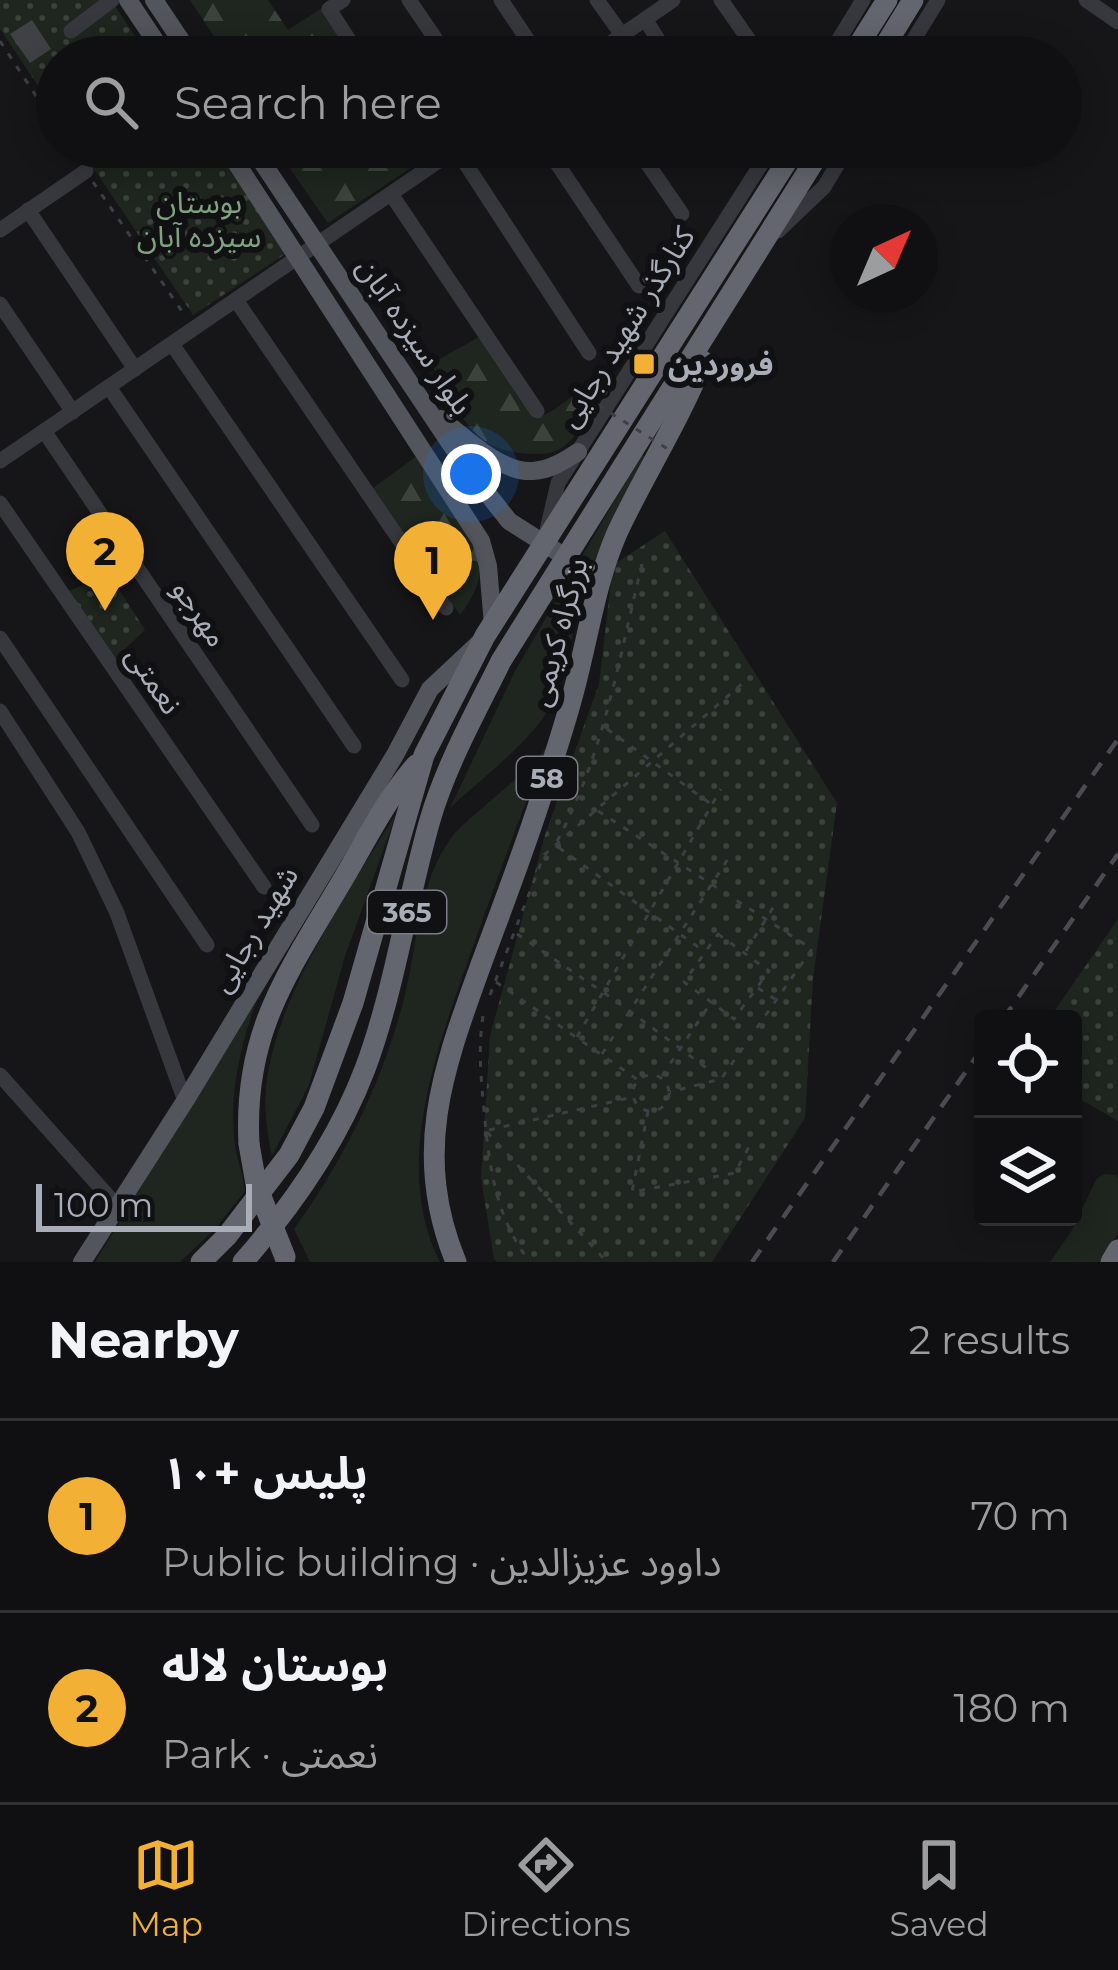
<!DOCTYPE html>
<html lang="en">
<head>
<meta charset="utf-8">
<style>
	:root { --surface:#101012; --page:#19191b; --text:#f1f3f6; --muted:#9c9d9f; --line:#303032; --accent:#f2b134 }
	body { margin:0; font-family:Montserrat,"Noto Sans Arabic",sans-serif; background:var(--page); color:var(--text) }
	.controls { position:absolute; right:36px; bottom:36px; display:grid; overflow:hidden; border-radius:12px; box-shadow:0 6px 30px #0003 }
	.controls button { width:108px; height:108px; display:grid; place-items:center; padding:0; border:0; border-bottom:3px solid var(--line); background:var(--surface); color:var(--text); font:60px sans-serif }
	.compass { position:absolute; left:830px; top:204px; width:108px; height:108px; border-radius:50%; background:var(--surface); box-shadow:0 6px 30px #0003; rotate:44deg }
	.scale { position:absolute; left:36px; bottom:30px; width:216px; box-sizing:border-box; padding-left:12px; border:6px solid #a8adb8; border-top:0; font-size:33px; line-height:42px; white-space:nowrap; color:#a8adb8; -webkit-text-stroke:9px #111113; paint-order:stroke }
	.you { position:absolute; left:471px; top:474px; width:42px; height:42px; margin:-30px; border:9px solid #fff; border-radius:50%; background:#1a73e8; box-shadow:0 0 0 18px #1a73e833 }
	.badge { display:grid; place-items:center; width:78px; height:78px; border-radius:50%; background:var(--accent); color:#111; font-size:39px; font-weight:700 }
	.pin { position:absolute; translate:-50% -99px; filter:drop-shadow(0 3px 6px #0008) }
	.pin::after { content:''; position:absolute; top:63px; width:42px; height:36px; background:inherit; clip-path:polygon(0 0,100% 0,50% 100%) }
	.list { margin:0; padding:0; list-style:none }
	h2 { display:flex; justify-content:space-between; align-items:center; height:156px; margin:0; padding:0 48px; font-size:51px }
	h2 small { font-size:39px; font-weight:400; color:var(--muted) }
	.list li { display:grid; grid-template-columns:78px 1fr auto; gap:36px; align-items:center; box-sizing:border-box; height:192px; padding:0 48px; border-top:3px solid var(--line) }
	.list b { display:block; font-size:45px; white-space:nowrap }
	.list p { margin:0; font-size:39px; white-space:nowrap; color:var(--muted) }
	.list em { font-size:39px; font-style:normal; color:var(--muted) }
	.icon { flex:none; width:66px; height:66px; fill:none; stroke:currentColor; stroke-width:2; stroke-linecap:round; stroke-linejoin:round }
	.map { position:relative; flex:none; width:1118px; height:1262px; overflow:hidden }
	.search { position:absolute; background:var(--surface); box-shadow:0 6px 30px #0003; left:36px; right:36px; top:36px; height:132px; display:flex; align-items:center; gap:30px; box-sizing:border-box; padding:0 42px; border-radius:66px; color:var(--muted); font-size:45px }
	.sheet { height:540px; background:var(--surface) }
	nav { display:flex; justify-content:space-around; align-items:center; box-sizing:border-box; height:168px; border-top:3px solid var(--line); background:var(--surface); font-size:33px; color:var(--muted) }
	nav a { display:grid; justify-items:center; gap:6px }
	nav .on { color:var(--accent) }
	.map>svg:first-child { display:block }
	.grass { fill:#1e261f }
	.forest { fill:url(#forest-firs) }
	.park { fill:url(#park-dots) }
	.building { fill:#404145 }
	.lines { fill:none; stroke-linecap:round; stroke-linejoin:round }
	.path { stroke:#3d3f44; stroke-width:3; stroke-dasharray:6 9; stroke-linecap:butt }
	.minor { stroke:#37383d; stroke-width:15 }
	.major { stroke:#53555c; stroke-width:18 }
	.highway { stroke:#63666e; stroke-width:21 }
	.rail { stroke:#4a4c52; stroke-width:4.5; stroke-dasharray:15 12; stroke-linecap:butt }
	.path-bridge { stroke:#3d3f44; stroke-width:3; stroke-dasharray:6 9; stroke-linecap:butt }
	.highway-bridge { stroke:#63666e; stroke-width:21 }
	.poi-dot { fill:#f2b134; stroke:#111113; stroke-width:4.5 }
	.labels { text-anchor:middle; dominant-baseline:central; stroke-width:12; stroke-linejoin:round; paint-order:stroke }
	.shield { fill:#111113; stroke:#7b7e86; stroke-width:3 }
	.shield-label { font-size:27px; font-weight:bold; fill:#a8adb8 }
	.park-label { font-size:30px; fill:#7fa381; stroke:#111113 }
	.street-label { font-size:30px; fill:#a8adb8; stroke:#111113 }
	.poi-label { font-size:30px; font-weight:bold; fill:#a8adb8; stroke:#111113; text-anchor:start }
</style>
</head>
<body>
<div class="map">
<svg width="1118" height="1262" viewBox="0 0 1118 1262">
	<defs>
		<pattern id="forest-firs" width="22" height="20" patternUnits="userSpaceOnUse" patternTransform="scale(3)"><rect width="22" height="20" fill="#1e261f"/><path d="M5 1l3.5 6h-7zM16 11l3.5 6h-7z" fill="#3c433d"/></pattern>
		<pattern id="park-dots" width="8" height="8" patternUnits="userSpaceOnUse" patternTransform="scale(3)"><rect width="8" height="8" fill="#1e261f"/><path d="M2 2h.1M6 6h.1" fill="none" stroke="#3c433d" stroke-width="1.8" stroke-linecap="round"/></pattern>
	</defs>
	<rect width="100%" height="100%" fill="#161618"/>
	<g class="grass">
		<path d="M641,455l6,2c-25,44 -48,87 -64,135 -12,37 -14,83 -34,117 -22,36 -68,70 -99,99l65,-137z"/>
		<path d="M547,747c-25,65 -50,131 -73,197 -34,96 -84,220 -34,318h-130l-16,-33c51,-71 88,-146 110,-230 13,-51 14,-114 45,-158 10,-15 25,-25 39,-38 21,-18 41,-35 59,-56z"/>
		<path d="M397,812l-52,144 -36,129 -37,71c-6,-27 -9,-56 -4,-84 16,-88 82,-183 129,-260z"/>
		<path d="M260,991c-18,48 -32,101 -25,153 2,16 8,31 10,47l-31,39 -34,32h-85z"/>
		<path d="M1105,1174l11,1 2,4v54l-16,29h-52l22,-32 25,-52z"/>
	</g>
	<g class="forest">
		<path d="M190,0h78l20,30 34,-22 32,49h-126z"/>
		<path d="M275,147h137l9,14 -93,62z"/>
		<path d="M479,337l56,82 17,-8 32,-23 16,8c-10,17 -22,42 -40,53 -17,10 -58,4 -74,-7 -24,-17 -40,-53 -55,-78z"/>
		<path d="M417,456c16,23 62,80 63,106 1,21 -8,37 -20,53l-87,-127z"/>
	</g>
	<g class="park">
		<path d="M0,0h111l38,57h-92v57l-57,-85z"/>
		<path d="M79,147h143l68,104 -97,64z"/>
		<path d="M665,531l172,272 -24,175 -8,140 -93,144h-215l-3,-3 -13,-81 9,-142 55,-201 54,-151 14,-119z"/>
		<path d="M109,574l36,56 -34,32 -47,-69z"/>
		<path d="M1118,919v202l-45,-26v-76h-24z"/>
	</g>
	<path class="building" d="M32,20l19,29 -21,14 -20,-29z"/>
	<g class="lines">
		<g class="path">
			<path d="M0,41l57,87"/>
			<path d="M70,147l8,12"/>
			<path d="M93,182l93,135"/>
			<path d="M642,564c-23,95 -39,194 -87,281l150,107"/>
			<path d="M607,729l104,75"/>
			<path d="M598,811l214,138 -91,130 -51,13"/>
			<path d="M517,934l99,67 104,77"/>
			<path d="M718,934l51,37 -35,48 -50,-37z"/>
			<path d="M746,951l28,-45"/>
			<path d="M496,982l142,98"/>
			<path d="M758,988l17,11"/>
			<path d="M490,995l54,-140 207,-179"/>
			<path d="M483,1016c-5,32 -2,62 1,94 5,55 11,107 46,152"/>
			<path d="M577,1037l144,-248"/>
			<path d="M602,1054l126,-195"/>
			<circle cx="651" cy="1093" r="18"/>
			<path d="M662,1076l48,-72"/>
			<path d="M648,1111l-16,81 103,-19 17,-32"/>
			<path d="M489,1130l144,-33"/>
			<path d="M487,1132l120,130"/>
		</g>
		<g class="minor">
			<path d="M343,0l-14,9 31,48"/>
			<path d="M409,0l39,57"/>
			<path d="M501,0l38,57"/>
			<path d="M597,0l25,35"/>
			<path d="M721,0l40,57"/>
			<path d="M1086,0l32,22"/>
			<path d="M645,19l24,38"/>
			<path d="M71,31l41,-31"/>
			<path d="M142,57l17,-10"/>
			<path d="M590,57l83,-57"/>
			<path d="M828,57l35,-57"/>
			<path d="M903,57l35,-57"/>
			<path d="M419,147l12,19"/>
			<path d="M546,147l93,139"/>
			<path d="M636,147l46,67"/>
			<path d="M456,149l133,204"/>
			<path d="M391,194l146,217"/>
			<path d="M28,210l107,159"/>
			<path d="M0,230l86,-59"/>
			<path d="M778,231l46,-44 24,-40"/>
			<path d="M236,300l210,308"/>
			<path d="M0,304l73,108"/>
			<path d="M172,344l230,336"/>
			<path d="M109,387l245,359"/>
			<path d="M44,431l268,394"/>
			<path d="M0,461l459,-314"/>
			<path d="M0,503l264,384"/>
			<path d="M547,530l11,-47 214,-336"/>
			<path d="M0,638l207,307"/>
			<path d="M0,711l78,121 39,81 68,188"/>
			<path d="M0,1075l116,130"/>
		</g>
		<g class="major">
			<path d="M128,0l38,57"/>
			<path d="M154,0l38,57"/>
			<path d="M226,147l255,394 7,25 5,59"/>
			<path d="M252,147l210,314 47,60 58,37"/>
			<path d="M441,419c25,19 59,54 92,52 17,-1 31,-10 45,-19"/>
			<path d="M82,1262l103,-161 210,-346 35,-66 48,-45"/>
		</g>
		<g class="highway">
			<path d="M851,57l36,-57"/>
			<path d="M878,57l35,-57"/>
			<path d="M249,1144c-6,-112 39,-171 93,-263 25,-42 42,-79 74,-116"/>
			<path d="M201,1262l26,-26 62,-81 25,-47 39,-105 71,-248 61,-119 311,-489"/>
			<path d="M243,1262c50,-57 95,-122 122,-193 29,-77 42,-169 65,-249 16,-55 46,-108 71,-159l322,-514"/>
			<path d="M456,1262c-44,-107 -14,-190 23,-292 22,-60 46,-121 65,-182 12,-37 25,-75 34,-114 12,-48 19,-95 39,-141 27,-58 62,-112 86,-172"/>
			<path d="M1111,1262l7,-12"/>
		</g>
		<g class="rail">
			<path d="M1003,1019l115,-165"/>
			<path d="M752,1262l366,-523"/>
			<path d="M833,1262l150,-215"/>
		</g>
		<path class="path-bridge" d="M598,405l73,46"/>
		<path class="highway-bridge" d="M249,1144l7,40 29,73"/>
	</g>
	<rect class="poi-dot" x="632" y="352" width="24" height="24" rx="6"/>
	<g class="labels">
		<g class="shield">
			<rect x="517" y="757" width="60" height="42" rx="9"/>
			<rect x="368" y="891" width="78" height="42" rx="9"/>
		</g>
		<g class="shield-label">
			<text x="547" y="778">58</text>
			<text x="407" y="912">365</text>
		</g>
		<g class="park-label">
			<text x="199" y="202">بوستان<tspan x="199" dy="34">سیزده آبان</tspan></text>
		</g>
		<g class="street-label">
			<text transform="translate(626 327) rotate(-58)">کنارگذر شهید رجایی</text>
			<text transform="translate(415 336) rotate(56)">بلوار سیزده آبان</text>
			<text transform="translate(200 613) rotate(56)">مهرجو</text>
			<text transform="translate(558 632) rotate(-75)">بزرگراه کریمی</text>
			<text transform="translate(154 680) rotate(56)">نعمتی</text>
			<text transform="translate(254 929) rotate(-59)">شهید رجایی</text>
		</g>
		<g class="poi-label">
			<text x="668" y="364">فروردین</text>
		</g>
	</g>
</svg>
<div class="controls">
<button><svg class="icon" aria-label="locate" viewBox="0 0 24 24"><circle cx="12" cy="12" r="6"/><path d="M12 2v4M12 18v4M2 12h4M18 12h4"/></svg></button>
<button><svg class="icon" aria-label="layers" viewBox="0 0 24 24"><path d="M12 4l9 5-9 5-9-5zM3 14l9 5 9-5"/></svg></button>
</div>
<svg class="compass" viewBox="-18 -18 36 36"><path d="M0-13l5 13h-10z" fill="#e53935"/><path d="M0 13l5-13h-10z" fill="#9c9d9f"/></svg>
<div class="scale">100 m</div>
<div class="you"></div>
<div class="pin badge" style="left:433px;top:620px">1</div>
<div class="pin badge" style="left:105px;top:611px">2</div>
<div class="search"><svg class="icon" aria-label="search" viewBox="0 0 24 24"><circle cx="10" cy="10" r="6"/><path d="M15 15l6 6"/></svg>Search here</div>
</div>
<section class="sheet">
<h2>Nearby<small>2 results</small></h2>
<ul class="list">
<li><span class="badge">1</span><div><b>پلیس +۱۰</b><p>Public building · داوود عزیزالدین</p></div><em>70 m</em></li>
<li><span class="badge">2</span><div><b>بوستان لاله</b><p>Park · نعمتی</p></div><em>180 m</em></li>
</ul>
</section>
<nav>
<a class="on"><svg class="icon" aria-label="map" viewBox="0 0 24 24"><path d="M3 6l6-2 6 2 6-2v14l-6 2-6-2-6 2zM9 4v14M15 6v14"/></svg>Map</a>
<a><svg class="icon" aria-label="directions" viewBox="0 0 24 24"><path d="M12 3l9 9-9 9-9-9zM9 14v-3h6M13 9l2 2-2 2"/></svg>Directions</a>
<a><svg class="icon" aria-label="saved" viewBox="0 0 24 24"><path d="M7 4h10v16l-5-4-5 4z"/></svg>Saved</a>
</nav>
</body>
</html>
